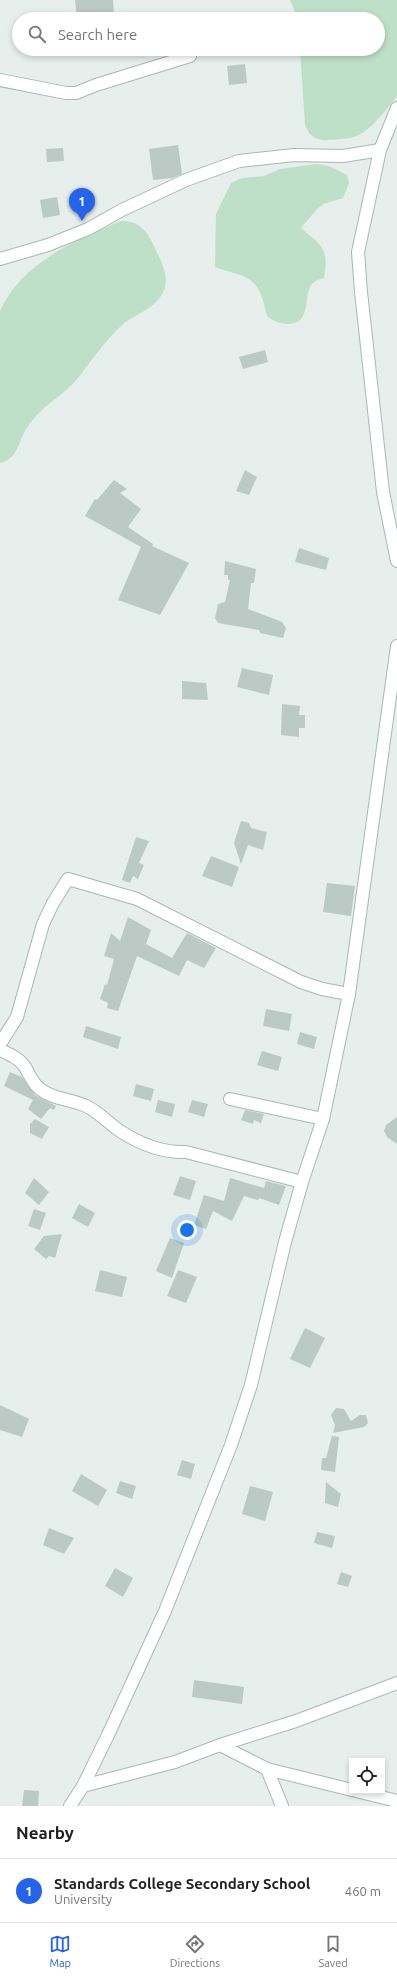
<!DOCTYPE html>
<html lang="en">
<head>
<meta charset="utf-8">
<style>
	:root { --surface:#fff; --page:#f6f6f6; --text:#202124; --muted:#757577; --line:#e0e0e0; --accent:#2563eb }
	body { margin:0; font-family:Ubuntu,sans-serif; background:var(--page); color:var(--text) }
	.controls { position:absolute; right:12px; bottom:12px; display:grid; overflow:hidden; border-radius:0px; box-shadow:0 2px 6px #0003 }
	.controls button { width:36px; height:36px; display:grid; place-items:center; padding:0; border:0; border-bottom:1px solid var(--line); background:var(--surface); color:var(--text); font:20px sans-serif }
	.you { position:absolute; left:187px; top:1230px; width:14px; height:14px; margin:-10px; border:3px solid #fff; border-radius:50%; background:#1a73e8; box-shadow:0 0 0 6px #1a73e833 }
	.badge { display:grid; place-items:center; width:26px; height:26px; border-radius:50%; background:var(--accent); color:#fff; font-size:13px; font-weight:700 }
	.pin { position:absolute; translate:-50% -33px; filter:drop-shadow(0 1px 2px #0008) }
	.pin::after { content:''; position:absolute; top:21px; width:14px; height:12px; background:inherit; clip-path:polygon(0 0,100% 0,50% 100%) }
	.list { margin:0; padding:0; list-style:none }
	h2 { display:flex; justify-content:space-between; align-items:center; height:52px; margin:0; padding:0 16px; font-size:17px }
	h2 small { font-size:13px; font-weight:400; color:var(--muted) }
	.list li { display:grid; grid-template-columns:26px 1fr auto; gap:12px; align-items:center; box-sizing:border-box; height:64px; padding:0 16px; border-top:1px solid var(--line) }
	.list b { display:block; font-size:15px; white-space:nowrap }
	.list p { margin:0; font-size:13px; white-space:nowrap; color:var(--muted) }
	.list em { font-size:13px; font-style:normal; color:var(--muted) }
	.icon { flex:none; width:22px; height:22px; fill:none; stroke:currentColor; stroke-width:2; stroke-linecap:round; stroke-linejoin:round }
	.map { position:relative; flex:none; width:397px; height:1806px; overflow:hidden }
	.search { position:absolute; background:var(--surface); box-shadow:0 2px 6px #0003; left:12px; right:12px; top:12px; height:44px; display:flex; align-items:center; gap:10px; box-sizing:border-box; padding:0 14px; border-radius:22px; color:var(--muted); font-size:15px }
	.sheet { height:116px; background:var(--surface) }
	nav { display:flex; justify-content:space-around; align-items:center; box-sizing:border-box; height:56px; border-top:1px solid var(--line); background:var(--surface); font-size:11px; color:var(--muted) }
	nav a { display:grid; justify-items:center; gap:2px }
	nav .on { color:var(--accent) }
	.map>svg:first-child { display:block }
	.green { fill:#bfe0c8 }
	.building { fill:#bbcac4 }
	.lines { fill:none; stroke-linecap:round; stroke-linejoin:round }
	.minor-casing { stroke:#a8b8b2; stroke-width:14 }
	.minor { stroke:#fff; stroke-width:12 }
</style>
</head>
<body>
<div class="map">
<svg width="397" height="1806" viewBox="0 0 397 1806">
	<rect width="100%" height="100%" fill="#e6efeb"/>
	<g class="green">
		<path d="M290,0h107v96c-9,12 -28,37 -43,41 -8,2 -17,2 -25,3 -12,1 -19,-3 -24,-15l-5,-76h78v-30h-80z"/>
		<path d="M317,164l12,2 18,9 2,8 -6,15 -20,6 -6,5 -16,19c22,19 28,20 23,50 -23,5 -13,24 -21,38 -7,13 -27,8 -36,0 -2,-7 -3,-14 -6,-21 -7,-21 -28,-21 -46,-28l1,-53 15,-31 11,-5 22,-2 16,-7z"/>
		<path d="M121,221c17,0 25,8 32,23 6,14 17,30 11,46 -7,19 -30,24 -43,36 -17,16 -29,34 -43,52 -9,11 -23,21 -34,30 -6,6 -13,13 -18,21 -8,13 -8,30 -26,34v-152c20,-47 77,-72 121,-90z"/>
	</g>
	<g class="building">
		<path d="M75,0h38l1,14 -37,4z"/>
		<path d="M245,64l2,19 -18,2 -2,-19z"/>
		<path d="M178,145l4,29 -10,4 -19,2 -4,-31z"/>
		<path d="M63,148l1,13 -17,1 -1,-13z"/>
		<path d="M57,197l3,18 -17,3 -3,-18z"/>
		<path d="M265,350l3,12 -25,7 -4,-12z"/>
		<path d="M245,470l12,7 -8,18 -13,-4z"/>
		<path d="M114,480l13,9 -7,4 21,16 -13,18 25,17 -1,2 37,17 -29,52 -42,-15 23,-53 -56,-31 10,-17 2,1z"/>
		<path d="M299,548l30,10 -3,12 -31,-8z"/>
		<path d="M225,561l31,8 -2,14h-3l-3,26 34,13 4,6 -3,10 -23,-5 -1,-3 -41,-7 -3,-5 3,-14 7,-2 5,-22h-2v-5h-4z"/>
		<path d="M242,668l31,7 -4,20 -32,-8z"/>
		<path d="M182,681l24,2 2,17 -26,-1z"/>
		<path d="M282,704l18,2 -1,9h6v13h-6v9l-18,-2z"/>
		<path d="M241,821l8,2 2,5 16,4 -4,18 -15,-5 -7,19 -7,-21z"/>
		<path d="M136,837l13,4 -10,22 5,2 -6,14 -5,-3 -3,7 -8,-3z"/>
		<path d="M211,856l28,11 -7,20 -30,-11z"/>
		<path d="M327,883l28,3 -4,30 -28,-4z"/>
		<path d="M128,917l23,13 -5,14 26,14 15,-25 29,15 -12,20 -17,-8 -8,16 -42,-20 -19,55 -11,-3 1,-5 -8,-4 5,-15 2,1 7,-26 -10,-3 7,-23 9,8z"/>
		<path d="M266,1009l26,5 -3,17 -26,-5z"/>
		<path d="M86,1026l35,11 -3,12 -35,-12z"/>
		<path d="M300,1032l17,5 -3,12 -17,-5z"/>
		<path d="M262,1051l20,6 -4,14 -21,-6z"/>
		<path d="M10,1072l12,5 13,18 21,11 -2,4 -4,-2 -9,11 -13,-10 5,-9 -29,-14z"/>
		<path d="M136,1084l18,5 -3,12 -18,-5z"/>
		<path d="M158,1100l17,4 -3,13 -17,-5z"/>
		<path d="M192,1100l16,4 -4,13 -16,-5z"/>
		<path d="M245,1110l19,4 -3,9 -7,-3 -1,4 -12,-4z"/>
		<path d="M397,1117v27l-10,-7 -3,-6 2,-6z"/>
		<path d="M35,1119l14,8 -7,12 -12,-6v-9z"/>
		<path d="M180,1176l16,5 -6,19 -17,-5z"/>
		<path d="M34,1178l15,14 -10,13 -14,-12z"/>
		<path d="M230,1178l34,10 2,-7 20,5 -7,19 -20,-7 -1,2 -14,-4 -12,25 -19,-10 -7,18 -12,-4 10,-30 20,6z"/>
		<path d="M79,1204l16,9 -7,14 -16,-9z"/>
		<path d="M34,1209l12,4 -6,17 -12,-4z"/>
		<path d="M62,1234l-7,24 -6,-2 -3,3 -12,-10 10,-13z"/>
		<path d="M170,1238l14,5 -12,35 -16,-7z"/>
		<path d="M100,1270l27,7 -5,20 -27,-6z"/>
		<path d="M178,1270l19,7 -11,26 -19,-7z"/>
		<path d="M305,1328l20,10 -15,30 -20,-9z"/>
		<path d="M0,1405l29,14 -7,18 -22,-7z"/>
		<path d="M336,1408l8,1 7,12 9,-6h6l2,8 -4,4 -31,6 2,-8 -4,-10z"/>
		<path d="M332,1436l7,1 -4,35 -14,-2 1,-12h4z"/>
		<path d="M182,1460l13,4 -4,15 -14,-4z"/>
		<path d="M81,1474l26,16 -9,16 -26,-15z"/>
		<path d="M120,1481l16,5 -4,13 -16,-6z"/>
		<path d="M326,1482l15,12 -3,13 -13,-4z"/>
		<path d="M250,1486l23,6 -8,29 -23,-7z"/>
		<path d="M49,1528l25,10 -10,16 -21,-9z"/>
		<path d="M317,1532l18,4 -3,12 -18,-5z"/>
		<path d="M115,1568l18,10 -10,19 -18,-11z"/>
		<path d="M341,1572l11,4 -4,11 -11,-3z"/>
		<path d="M194,1680l50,7 -2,17 -50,-7z"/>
		<path d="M24,1790l15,1 -1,15h-16z"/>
	</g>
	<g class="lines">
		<g class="minor-casing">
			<g id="minor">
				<path d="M0,80l66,13h10l20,-8 94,-29"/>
				<path d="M397,108l-17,42 -22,102 3,40 22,200 14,69"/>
				<path d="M0,259l48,-14 40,-16 34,-19 64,-30 53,-19 55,-6 49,1 37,-6"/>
				<path d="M0,1044l17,-27 26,-93 10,-21 15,-24 69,20 164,83 21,7 27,5"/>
				<path d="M0,1050c9,4 19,8 25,17 5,8 7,16 15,22 14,11 31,10 46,17 13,6 22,17 34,25 20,13 41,22 66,21l116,30"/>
				<path d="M230,1099l93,20"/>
				<path d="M220,1745l47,24 85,21"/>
				<path d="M267,1769l15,37"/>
				<path d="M83,1786l92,-24 45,-17 76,-24 101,-38"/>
				<path d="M356,1791l41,10"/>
				<path d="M70,1806l13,-20 25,-51 57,-124 66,-166 20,-60 34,-143 17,-60 21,-63 26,-125 48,-348"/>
			</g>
		</g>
		<use href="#minor" class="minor"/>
	</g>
</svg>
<div class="controls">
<button><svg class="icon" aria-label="locate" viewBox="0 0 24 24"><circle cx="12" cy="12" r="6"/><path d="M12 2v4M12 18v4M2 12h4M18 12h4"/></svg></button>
</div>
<div class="you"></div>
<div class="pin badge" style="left:82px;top:221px">1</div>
<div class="search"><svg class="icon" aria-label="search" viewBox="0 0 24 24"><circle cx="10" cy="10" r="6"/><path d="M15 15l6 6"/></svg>Search here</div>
</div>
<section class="sheet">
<h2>Nearby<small></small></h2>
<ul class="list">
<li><span class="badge">1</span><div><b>Standards College Secondary School</b><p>University</p></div><em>460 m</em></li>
</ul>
</section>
<nav>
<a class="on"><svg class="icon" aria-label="map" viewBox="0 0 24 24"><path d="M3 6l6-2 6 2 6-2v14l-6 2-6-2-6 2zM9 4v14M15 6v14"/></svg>Map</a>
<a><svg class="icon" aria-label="directions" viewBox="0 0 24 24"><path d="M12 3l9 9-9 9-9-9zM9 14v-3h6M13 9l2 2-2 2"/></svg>Directions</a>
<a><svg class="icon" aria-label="saved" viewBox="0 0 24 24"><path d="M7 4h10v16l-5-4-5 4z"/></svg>Saved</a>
</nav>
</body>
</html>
